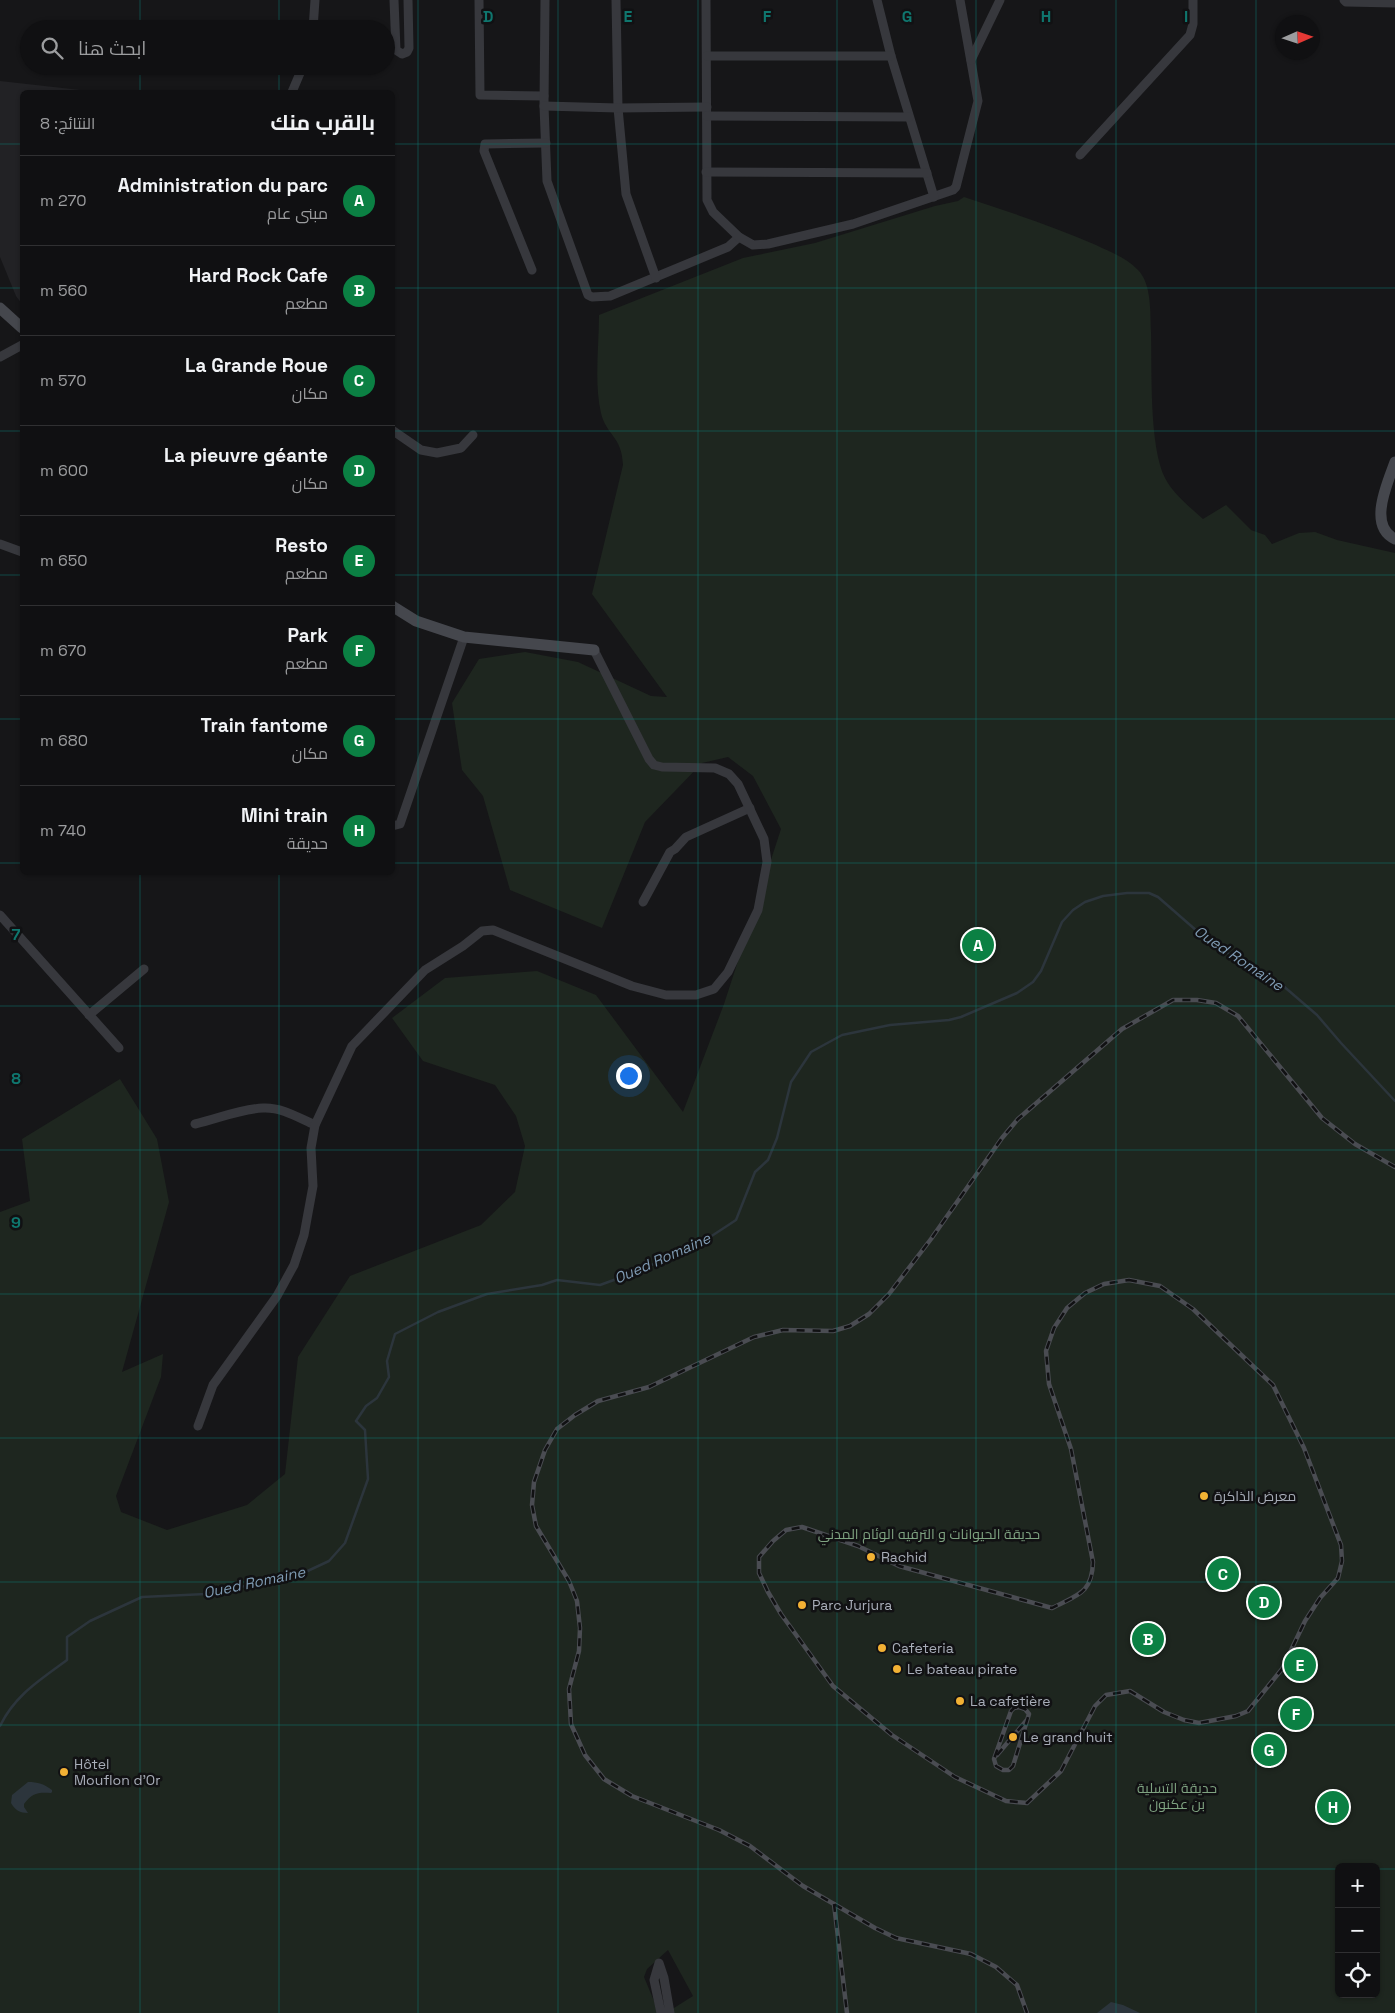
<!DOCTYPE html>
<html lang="ar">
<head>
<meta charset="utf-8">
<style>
	:root { --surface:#101012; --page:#1e1e20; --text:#f1f3f6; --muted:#9c9d9f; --line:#303032; --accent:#0b8043 }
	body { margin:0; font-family:"Space Grotesk",Cairo,sans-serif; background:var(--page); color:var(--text); direction:rtl }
	.controls { position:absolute; right:15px; bottom:15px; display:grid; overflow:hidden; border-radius:8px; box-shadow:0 1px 4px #0004 }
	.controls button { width:45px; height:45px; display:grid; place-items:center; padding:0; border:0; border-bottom:1px solid var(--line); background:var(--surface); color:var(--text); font:25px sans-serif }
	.compass { position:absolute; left:1275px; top:15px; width:45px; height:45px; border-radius:50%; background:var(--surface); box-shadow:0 1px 4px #0004; rotate:87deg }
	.you { position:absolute; left:628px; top:1075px; width:18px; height:18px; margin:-12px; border:4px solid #fff; border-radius:50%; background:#1a73e8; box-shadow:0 0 0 8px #1a73e833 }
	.badge { display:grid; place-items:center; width:32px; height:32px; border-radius:50%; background:var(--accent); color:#fff; font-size:16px; font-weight:700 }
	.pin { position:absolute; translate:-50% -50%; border:2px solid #fff; box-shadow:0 1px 5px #0006 }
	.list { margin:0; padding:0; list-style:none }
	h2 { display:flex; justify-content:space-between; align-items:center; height:65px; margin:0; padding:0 20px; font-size:21px }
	h2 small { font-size:16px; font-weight:400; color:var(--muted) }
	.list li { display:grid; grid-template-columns:32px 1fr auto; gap:15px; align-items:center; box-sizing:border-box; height:90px; padding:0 20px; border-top:1px solid var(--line) }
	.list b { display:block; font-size:19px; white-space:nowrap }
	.list p { margin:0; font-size:16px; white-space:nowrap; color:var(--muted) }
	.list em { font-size:16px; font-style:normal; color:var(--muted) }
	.icon { flex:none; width:28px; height:28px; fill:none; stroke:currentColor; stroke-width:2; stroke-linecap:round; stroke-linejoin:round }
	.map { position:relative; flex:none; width:1395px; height:2013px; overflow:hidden; direction:ltr }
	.search { position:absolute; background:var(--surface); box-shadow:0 1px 4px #0004; left:20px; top:20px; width:375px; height:55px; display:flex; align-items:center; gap:12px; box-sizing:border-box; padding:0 18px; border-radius:28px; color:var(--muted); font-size:19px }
	.panel { position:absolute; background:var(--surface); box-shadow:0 1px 4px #0004; left:20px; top:90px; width:375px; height:785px; border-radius:8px; direction:rtl }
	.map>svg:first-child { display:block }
	.built { fill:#222225 }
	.green { fill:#1e261f; fill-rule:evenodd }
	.water { fill:#2c353c }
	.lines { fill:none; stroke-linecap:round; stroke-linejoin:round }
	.stream { stroke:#2c353c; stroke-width:2.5 }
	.street { stroke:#37383d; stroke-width:9 }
	.secondary { stroke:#45474d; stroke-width:11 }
	.rail-casing { stroke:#4a4c52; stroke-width:4.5 }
	.rail { stroke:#111113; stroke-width:2.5; stroke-dasharray:8; stroke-linecap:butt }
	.grid { fill:none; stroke:#0f766e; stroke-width:1; stroke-opacity:0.55 }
	.poi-dot { fill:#f2b134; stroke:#111113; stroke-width:2 }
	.labels { text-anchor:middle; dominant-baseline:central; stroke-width:5; stroke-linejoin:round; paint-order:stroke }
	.poi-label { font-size:14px; fill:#a8adb8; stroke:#111113; text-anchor:start }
	.park-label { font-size:14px; fill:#7fa381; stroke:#111113 }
	.water-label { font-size:15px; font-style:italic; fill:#7f9bb3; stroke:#111113 }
	.grid-label { font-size:16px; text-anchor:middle; font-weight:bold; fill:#0f766e; stroke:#111113; stroke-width:5; stroke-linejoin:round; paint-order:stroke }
</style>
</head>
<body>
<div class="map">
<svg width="1395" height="2013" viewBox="0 0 1395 2013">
	<rect width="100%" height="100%" fill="#161618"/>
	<path class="built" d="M0,81l98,11h-76v212l-6,-8 -16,-39z"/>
	<path class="green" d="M964,197c45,15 89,29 132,48 14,7 31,13 42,25 14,14 12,43 13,62 1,37 -2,114 14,146 9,17 24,28 38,41l23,-14 25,25 14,5 7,9 27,-11 16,-1 22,8 58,13v1460h-729l27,-17 -25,-46 -21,19 -3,8 15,36h-659v-801l30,-11 -8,-62 98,-60 37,60 12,63 -47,170 41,-18 -2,23 -45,119 5,16 46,18 80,-25 38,-31 13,-117 52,-81 131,-51 34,-33 10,-46 -9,-30 -21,-31 -72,-24 -31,-43 53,-40 92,-7 59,24 87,117 41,-108 57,-175 -28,-53 -25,-19 -26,6 -57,59 -43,106 -92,-38 -27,-94 -21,-26 -10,-67 27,-44 46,-7 53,10 73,34 16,1 -75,-103 31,-129c-1,-29 -17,-30 -22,-52 -7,-31 -2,-66 -2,-98l144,-57 72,-15 120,-37 23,-5zM1339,1867h37v127h-37z"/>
	<g class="water">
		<path d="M28,1782c10,0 16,2 24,8v2l-1,1c-13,-1 -19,0 -27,11v3l4,6c-8,0 -13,-3 -17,-10l1,-8z"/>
		<path d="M1111,2002l12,3 17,8h-43z"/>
	</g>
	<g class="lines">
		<path class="stream" d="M0,1726c15,-31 40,-46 67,-66v-23l23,-16 52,-24 64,-3 93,-19 30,-14 16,-18 23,-64 -3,-49 -9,-9 10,-15 11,-8 12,-21 -2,-16 8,-27 43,-22 49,-18 55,-9 15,-5 43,5 36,-13 68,-31 32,-21 19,-48 13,-12 9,-22 14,-56 20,-30 31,-17 48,-10 59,-5 12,-3 56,-24 16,-11 8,-11 21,-49 11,-12 12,-8 18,-6 24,-3h22l9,4 47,41 30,20 46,26 36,31 24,28 54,58"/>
		<g class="street">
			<path d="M394,0l2,50 6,4 5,-2 2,-4 -1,-48"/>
			<path d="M479,0l1,95 64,1"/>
			<path d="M545,0l-1,106 3,75 41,114 4,2 18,-1 118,-49 11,-10"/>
			<path d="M616,0l2,108 8,86 30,84"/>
			<path d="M706,0l1,200 6,12 26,25 14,8 15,-1 85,-20 100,-34 3,-3 22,-86 -18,-101"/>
			<path d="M877,0l14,56 43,141"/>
			<path d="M1344,0l2,2 49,1"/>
			<path d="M313,29l2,-29"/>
			<path d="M707,56h184"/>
			<path d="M971,60l29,-60"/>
			<path d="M292,92l11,-26"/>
			<path d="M544,106l74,2 89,-1"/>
			<path d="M707,116l202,1"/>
			<path d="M1080,155l110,-120 3,-11v-24"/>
			<path d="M706,172l221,1"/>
			<path d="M532,270l-48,-119 1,-7 61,-1"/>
			<path d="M0,357l22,-12"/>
			<path d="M392,430l29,20 16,3 24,-5 12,-13"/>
			<path d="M0,544l22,8"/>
			<path d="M392,826l8,-2 64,-187"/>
			<path d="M643,902l27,-50 5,-3 11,-12 64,-29"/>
			<path d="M0,915l119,133"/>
			<path d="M89,1015l55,-46"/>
			<path d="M195,1124c22,-5 45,-15 68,-16 19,-1 36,10 52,17"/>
			<path d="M198,1426l15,-41 64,-89 17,-31 10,-30 9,-49 -2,-38 4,-23 37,-79 73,-76 38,-24 19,-15 11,-1 139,56 34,9h30l18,-6 14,-17 30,-62 9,-48 -3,-23 -26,-55 -9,-10 -14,-6 -53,-1 -8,-2 -5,-6 -55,-109"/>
			<path d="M661,2013l-7,-33 5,-17 5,15 6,35"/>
		</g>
		<g class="secondary">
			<path d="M0,308l22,20"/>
			<path d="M1395,462c-7,20 -28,64 0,77"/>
			<path d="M392,606l24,15 48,16 130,13"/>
		</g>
		<g class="rail-casing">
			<g id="rail">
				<path d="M1129,1280l31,6 33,23 80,76 31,63 37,97 1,16 -4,17 -18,20 -15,23 -23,48 -34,42 -12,5 -37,7 -15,-3 -20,-8 -34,-21 -24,4 -11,11 -34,65 -34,32 -21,-2 -51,-24 -63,-42 -59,-49 -52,-72 -13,-22 -9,-19v-16l14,-16 13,-11 16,-3 56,19 41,20 153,42c25,-13 40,-14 41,-46l-22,-113 -22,-65 -3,-33 8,-23 13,-20 18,-15 19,-9z"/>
				<path d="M1019,1707l6,2 4,5 -16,52 -4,4h-6l-7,-4 -2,-7 17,-48 3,-3z"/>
				<path d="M997,1755l29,-34"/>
				<path d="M834,1904l13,109"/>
				<path d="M1027,2013l-10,-28 -21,-18 -25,-13 -75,-16 -21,-10 -72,-42 -53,-40 -31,-16 -87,-34 -28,-17 -19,-24 -14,-31 -2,-35 10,-38 1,-23 -3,-27 -8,-20 -33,-55 -4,-21 2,-23 11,-32 12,-21 18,-14 23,-14 51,-14 105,-50 29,-7 50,1 17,-5 19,-12 20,-20 42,-55 71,-101 16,-19 104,-90 51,-29h24l19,3 22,13 84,102 33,26 40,23"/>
			</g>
		</g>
		<use href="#rail" class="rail"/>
	</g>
	<path class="grid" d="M140,0v29M279,0v29M418,0v2013M558,0v2013M698,0v2013M837,0v2013M976,0v2013M1116,0v2013M1256,0v2013M140,66v26M279,66v26M0,144h22M392,144h1003M0,288h22M392,288h1003M0,431h22M392,431h1003M0,575h22M392,575h1003M0,719h22M392,719h1003M0,863h22M392,863h1003M140,872v1141M279,872v1141M0,1006h1395M0,1150h1395M0,1294h1395M0,1438h1395M0,1582h1395M0,1725h1395M0,1869h1339M1376,1869h19"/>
	<g class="poi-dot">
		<circle cx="1204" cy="1496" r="5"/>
		<circle cx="871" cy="1557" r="5"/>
		<circle cx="802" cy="1605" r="5"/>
		<circle cx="882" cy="1648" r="5"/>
		<circle cx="897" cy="1669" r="5"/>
		<circle cx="960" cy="1701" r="5"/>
		<circle cx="1013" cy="1737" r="5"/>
		<circle cx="64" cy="1772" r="5"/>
	</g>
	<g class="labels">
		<g class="poi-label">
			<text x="1214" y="1496">معرض الذاكرة</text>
			<text x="881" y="1557">Rachid</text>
			<text x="812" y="1605">Parc Jurjura</text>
			<text x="892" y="1648">Cafeteria</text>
			<text x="907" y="1669">Le bateau pirate</text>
			<text x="970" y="1701">La cafetière</text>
			<text x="1023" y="1737">Le grand huit</text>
			<text x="74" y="1764">Hôtel<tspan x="74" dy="16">Mouflon d'Or</tspan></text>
		</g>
		<g class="park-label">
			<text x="929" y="1534">حديقة الحيوانات و الترفيه الوئام المدني</text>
			<text x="1177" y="1788">حديقة التسلية<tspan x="1177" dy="16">بن عكنون</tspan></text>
		</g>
		<g class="water-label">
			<text transform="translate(1239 958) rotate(34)">Oued Romaine</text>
			<text transform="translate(662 1258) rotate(-24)">Oued Romaine</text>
			<text transform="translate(254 1582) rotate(-12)">Oued Romaine</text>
		</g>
	</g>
	<g class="grid-label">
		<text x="488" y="22">D</text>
		<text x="628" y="22">E</text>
		<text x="767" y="22">F</text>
		<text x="907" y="22">G</text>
		<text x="1046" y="22">H</text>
		<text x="1186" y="22">I</text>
		<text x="16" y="940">7</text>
		<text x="16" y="1084">8</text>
		<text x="16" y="1228">9</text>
	</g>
</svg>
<div class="controls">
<button>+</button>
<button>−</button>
<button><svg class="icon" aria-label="locate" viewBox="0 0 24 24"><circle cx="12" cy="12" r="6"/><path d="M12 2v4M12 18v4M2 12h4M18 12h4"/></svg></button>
</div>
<svg class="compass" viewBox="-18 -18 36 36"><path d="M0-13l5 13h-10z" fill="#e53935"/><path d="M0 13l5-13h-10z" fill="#9c9d9f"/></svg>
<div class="you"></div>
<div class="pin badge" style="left:978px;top:945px">A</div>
<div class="pin badge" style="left:1148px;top:1639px">B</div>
<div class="pin badge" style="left:1223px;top:1574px">C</div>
<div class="pin badge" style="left:1264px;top:1602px">D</div>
<div class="pin badge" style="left:1300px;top:1665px">E</div>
<div class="pin badge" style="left:1296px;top:1714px">F</div>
<div class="pin badge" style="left:1269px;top:1750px">G</div>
<div class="pin badge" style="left:1333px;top:1807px">H</div>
<div class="search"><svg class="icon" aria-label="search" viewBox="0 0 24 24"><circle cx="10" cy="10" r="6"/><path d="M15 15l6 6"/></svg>ابحث هنا</div>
<section class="panel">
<h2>بالقرب منك<small>النتائج: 8</small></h2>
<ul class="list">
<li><span class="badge">A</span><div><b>Administration du parc</b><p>مبنى عام</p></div><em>270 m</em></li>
<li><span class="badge">B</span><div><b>Hard Rock Cafe</b><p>مطعم</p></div><em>560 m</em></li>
<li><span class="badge">C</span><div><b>La Grande Roue</b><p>مكان</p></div><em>570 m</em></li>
<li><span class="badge">D</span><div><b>La pieuvre géante</b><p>مكان</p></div><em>600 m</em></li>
<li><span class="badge">E</span><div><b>Resto</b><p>مطعم</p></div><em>650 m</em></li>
<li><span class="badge">F</span><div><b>Park</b><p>مطعم</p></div><em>670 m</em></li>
<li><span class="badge">G</span><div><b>Train fantome</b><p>مكان</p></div><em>680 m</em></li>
<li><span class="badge">H</span><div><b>Mini train</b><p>حديقة</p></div><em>740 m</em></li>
</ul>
</section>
</div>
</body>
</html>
